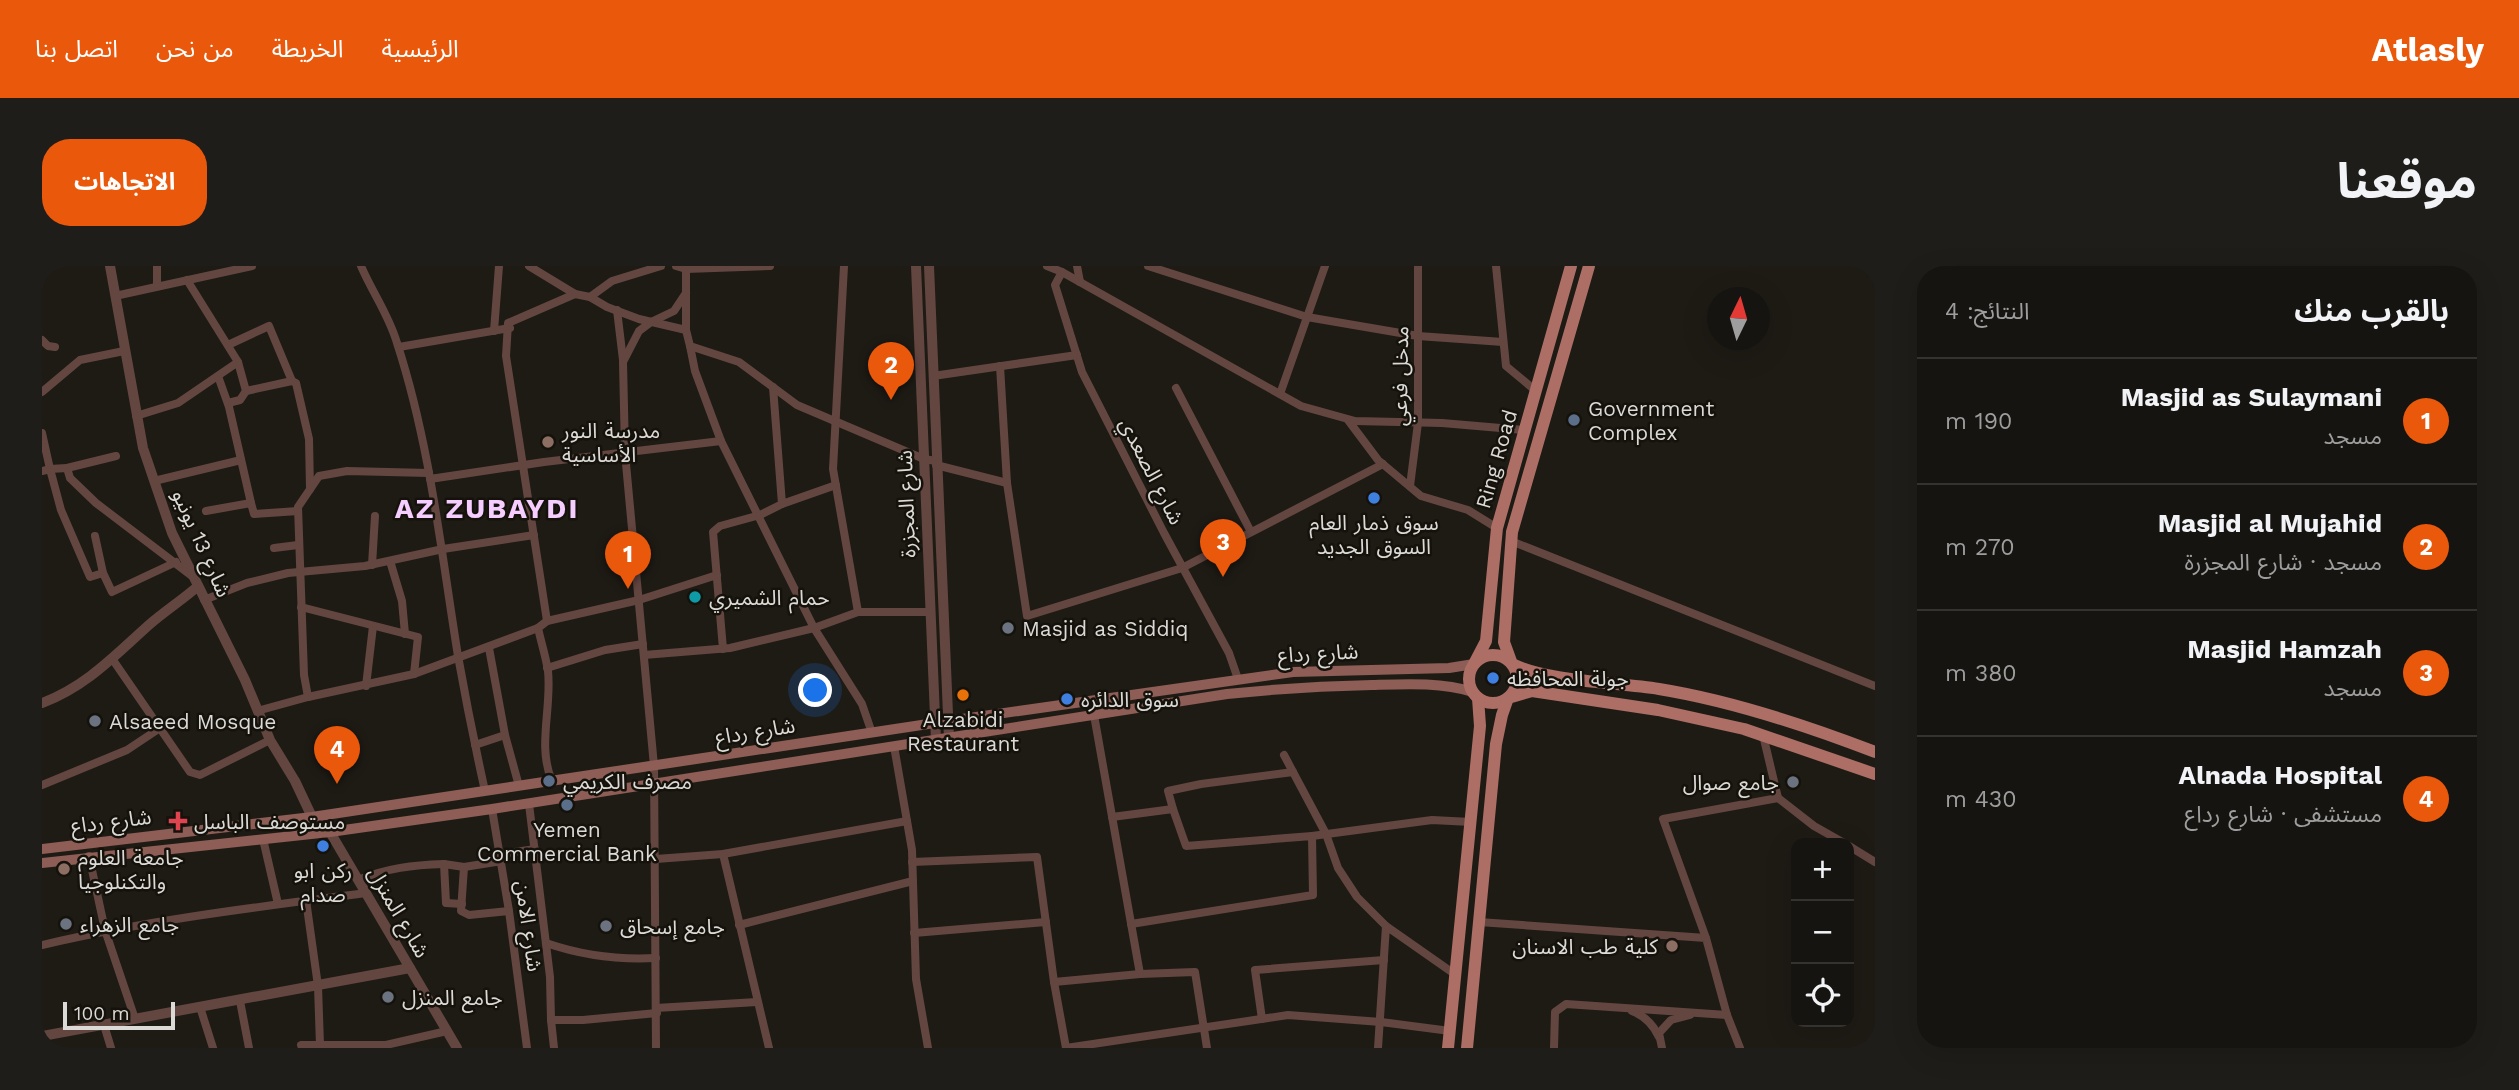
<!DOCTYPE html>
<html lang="ar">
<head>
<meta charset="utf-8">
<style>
	:root { --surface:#161410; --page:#1f1d19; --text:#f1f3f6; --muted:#9e9e9f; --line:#353330; --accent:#ea580c }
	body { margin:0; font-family:"Work Sans","Noto Sans Arabic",sans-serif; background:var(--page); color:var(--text); direction:rtl }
	.controls { position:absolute; right:21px; bottom:21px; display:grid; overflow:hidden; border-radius:14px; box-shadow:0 7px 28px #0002 }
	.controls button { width:63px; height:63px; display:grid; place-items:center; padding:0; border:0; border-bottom:2px solid var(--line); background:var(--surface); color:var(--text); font:35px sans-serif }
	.compass { position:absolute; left:1665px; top:21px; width:63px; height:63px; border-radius:50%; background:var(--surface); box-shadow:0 7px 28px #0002; rotate:5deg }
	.scale { position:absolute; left:21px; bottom:18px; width:112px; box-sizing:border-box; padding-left:7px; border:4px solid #dcdad6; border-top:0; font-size:19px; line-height:24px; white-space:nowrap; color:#dcdad6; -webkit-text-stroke:5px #15120c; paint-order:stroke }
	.you { position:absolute; left:774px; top:425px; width:24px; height:24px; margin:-18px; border:5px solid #fff; border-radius:50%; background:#1a73e8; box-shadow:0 0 0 10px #1a73e833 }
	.badge { display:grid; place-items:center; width:46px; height:46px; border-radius:50%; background:var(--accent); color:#fff; font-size:23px; font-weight:700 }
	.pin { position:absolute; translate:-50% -58px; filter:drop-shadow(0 2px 4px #0008) }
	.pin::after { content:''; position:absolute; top:37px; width:24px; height:21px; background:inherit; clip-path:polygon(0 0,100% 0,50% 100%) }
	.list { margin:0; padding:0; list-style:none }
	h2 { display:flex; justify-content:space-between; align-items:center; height:91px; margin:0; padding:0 28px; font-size:30px }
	h2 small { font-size:23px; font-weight:400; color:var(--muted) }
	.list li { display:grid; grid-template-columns:46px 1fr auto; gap:21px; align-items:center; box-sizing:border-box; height:126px; padding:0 28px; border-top:2px solid var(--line) }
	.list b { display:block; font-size:26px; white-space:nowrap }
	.list p { margin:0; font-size:23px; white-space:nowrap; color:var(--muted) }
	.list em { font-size:23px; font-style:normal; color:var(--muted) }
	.icon { flex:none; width:38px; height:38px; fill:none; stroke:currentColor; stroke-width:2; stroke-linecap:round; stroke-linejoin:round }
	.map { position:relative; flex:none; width:1833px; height:782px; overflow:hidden; direction:ltr; border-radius:28px }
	header { display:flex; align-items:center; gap:42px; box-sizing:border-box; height:98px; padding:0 35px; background:var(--accent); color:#fff }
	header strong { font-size:33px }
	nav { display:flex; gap:38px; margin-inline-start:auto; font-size:24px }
	.intro { display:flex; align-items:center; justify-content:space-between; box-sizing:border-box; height:168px; padding:0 42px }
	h1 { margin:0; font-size:49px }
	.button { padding:18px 32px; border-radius:28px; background:var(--accent); color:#fff; font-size:24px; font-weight:700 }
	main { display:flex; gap:42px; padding:0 42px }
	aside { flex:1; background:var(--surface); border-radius:28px; box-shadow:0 7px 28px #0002 }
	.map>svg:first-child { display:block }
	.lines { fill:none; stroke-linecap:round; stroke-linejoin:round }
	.minor { stroke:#644641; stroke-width:8 }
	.tertiary { stroke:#644641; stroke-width:10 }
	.secondary { stroke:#8d5d56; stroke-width:10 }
	.primary { stroke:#ac6e65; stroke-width:12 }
	.service-dot { fill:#5c6f8a; stroke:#15120c; stroke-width:2.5 }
	.education-dot { fill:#8d6e63; stroke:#15120c; stroke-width:2.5 }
	.shop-dot { fill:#3f7fe0; stroke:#15120c; stroke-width:2.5 }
	.culture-dot { fill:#0f9aa8; stroke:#15120c; stroke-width:2.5 }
	.worship-dot { fill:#6b7280; stroke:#15120c; stroke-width:2.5 }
	.food-dot { fill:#e8710a; stroke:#15120c; stroke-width:2.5 }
	.health-dot { fill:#e0444e; stroke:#15120c; stroke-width:2.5 }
	.labels { text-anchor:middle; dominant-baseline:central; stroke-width:5; stroke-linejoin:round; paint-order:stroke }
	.street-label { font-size:21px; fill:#dcdad6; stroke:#15120c }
	.poi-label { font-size:21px; fill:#dcdad6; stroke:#15120c; text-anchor:start }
	.district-label { font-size:28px; font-weight:bold; letter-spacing:2px; fill:#f6cdff; stroke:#15120c }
</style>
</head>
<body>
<header>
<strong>Atlasly</strong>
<nav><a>الرئيسية</a><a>الخريطة</a><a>من نحن</a><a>اتصل بنا</a></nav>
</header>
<div class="intro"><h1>موقعنا</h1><a class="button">الاتجاهات</a></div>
<main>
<aside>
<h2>بالقرب منك<small>النتائج: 4</small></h2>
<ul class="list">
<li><span class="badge">1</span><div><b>Masjid as Sulaymani</b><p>مسجد</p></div><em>190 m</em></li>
<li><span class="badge">2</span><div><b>Masjid al Mujahid</b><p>مسجد · شارع المجزرة</p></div><em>270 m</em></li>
<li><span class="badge">3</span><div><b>Masjid Hamzah</b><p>مسجد</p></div><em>380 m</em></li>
<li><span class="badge">4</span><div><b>Alnada Hospital</b><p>مستشفى · شارع رداع</p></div><em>430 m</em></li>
</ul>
</aside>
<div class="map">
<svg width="1833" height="782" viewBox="0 0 1833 782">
	<rect width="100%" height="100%" fill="#1e1b15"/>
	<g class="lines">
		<g class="minor">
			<path d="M319,0c11,26 28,49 36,77 33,101 44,208 61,313 8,45 17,90 27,135"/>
			<path d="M487,0l46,28 15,3 17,10 32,12 47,11 4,16 49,16 58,43 127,54 12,2"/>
			<path d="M634,0l10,3 84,-3"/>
			<path d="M802,0l-11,203 25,143"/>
			<path d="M1005,0l15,6 239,134 54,15 87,2 82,7"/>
			<path d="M1035,0l3,16"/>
			<path d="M1106,0l159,51 111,19 85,6"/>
			<path d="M1454,0l10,100 30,25"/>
			<path d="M1020,6l-7,13 27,87 82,161 65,120 9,26"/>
			<path d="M115,20v-20"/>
			<path d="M73,30l137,-30"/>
			<path d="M548,31l22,-16 49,-15"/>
			<path d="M575,44l6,50"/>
			<path d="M644,64v-61l2,-3"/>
			<path d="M452,65l5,-65"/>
			<path d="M0,74l6,6 7,1"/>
			<path d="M186,79l41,-19 23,55 -46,10 -8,-29"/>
			<path d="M648,80l5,25 26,70 93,187 48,76 10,29"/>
			<path d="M357,81l111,-19"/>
			<path d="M958,100l7,117 20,133 155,-48 201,-104"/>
			<path d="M891,110l144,-21"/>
			<path d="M250,115l4,2 13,56 1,50"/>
			<path d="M731,121l9,117 54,-19"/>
			<path d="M1134,122l75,144"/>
			<path d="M0,126l38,-32 44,-9"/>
			<path d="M1238,128l45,-128"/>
			<path d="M186,137l12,-3 6,-9"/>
			<path d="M94,150l42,-13 60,-41 -51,-82"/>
			<path d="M1306,154l30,40 43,36 47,14 29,18"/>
			<path d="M0,167l8,36 17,-1 3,10 26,25 96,73"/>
			<path d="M894,199l71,18"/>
			<path d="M25,202l49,-12"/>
			<path d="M0,205l8,-2 11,41 29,67 13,-4"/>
			<path d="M388,213l114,-17 177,-21"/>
			<path d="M112,215l87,-21"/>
			<path d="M1368,220l8,-63v-157"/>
			<path d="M209,237l3,11 44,-3"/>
			<path d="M164,245l45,-8 -22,-96 -11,-31"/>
			<path d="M53,270l8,37 9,19 64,-30"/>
			<path d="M1469,275l364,145"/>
			<path d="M232,282l24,-3"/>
			<path d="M348,295l12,40 3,33"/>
			<path d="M330,299l3,-49"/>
			<path d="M162,334l43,-17 41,-10 77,-7 78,-17 91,-14"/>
			<path d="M259,341l117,30 -4,37"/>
			<path d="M505,355l92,-21 78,-25"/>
			<path d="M447,382l16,87 14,51"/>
			<path d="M681,383l-10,-117 7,-6 40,-11 22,-11"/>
			<path d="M602,389l86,-7 84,-20 44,-16h72"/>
			<path d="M71,394l77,112 10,3 70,-35"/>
			<path d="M505,402l58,-18 38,-6"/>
			<path d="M324,420l7,-60"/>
			<path d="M266,431l-4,-22 -6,-168 21,-31 28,-5 82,2"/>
			<path d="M215,445l51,-14 106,-23 124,-46"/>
			<path d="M433,479l30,-10"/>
			<path d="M852,480l18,104 4,129 12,69"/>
			<path d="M1242,489l42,79 12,34 19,29 29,29"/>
			<path d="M510,515c-15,-34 0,-74 -4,-110 -2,-14 -7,-29 -10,-43l9,-7 -41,-265 2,-33 67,-29"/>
			<path d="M0,519l85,-35 33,-22"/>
			<path d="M1736,532l36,28 30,17"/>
			<path d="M487,538l21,173 1,43 3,28"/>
			<path d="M450,543l17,102 18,137"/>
			<path d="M1131,543l-5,-18 33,-7 92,-12"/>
			<path d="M1070,551l61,-8 13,37 126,-10 1,59 -182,29"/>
			<path d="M1270,570l120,-16 39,2"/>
			<path d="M221,573l15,65"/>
			<path d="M1807,580l26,16"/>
			<path d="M459,588l34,-5"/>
			<path d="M681,588l46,194"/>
			<path d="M47,590l16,74 30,89"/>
			<path d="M614,593l67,-5 184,-33"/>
			<path d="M870,596l125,-5 17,125 12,66"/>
			<path d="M422,601l-3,44 8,4 40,-4"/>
			<path d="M316,614c29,-12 55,-15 86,-16"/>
			<path d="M264,634l12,86 2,59"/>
			<path d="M420,638l-16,-1 -2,-39 20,3 38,-6"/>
			<path d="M1437,656l227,16 21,77 13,33"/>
			<path d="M697,659l174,-44"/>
			<path d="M872,667l132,-11"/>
			<path d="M1664,672l-43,-119 115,-21 -15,-63"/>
			<path d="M504,677c35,12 74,17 110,15"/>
			<path d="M0,679c107,-25 215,-38 324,-52"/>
			<path d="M1098,708l55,-2 12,76"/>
			<path d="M1012,716l86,-8 -46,-259"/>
			<path d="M198,735l9,47"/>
			<path d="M158,741l13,41"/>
			<path d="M614,742l101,-6"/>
			<path d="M1590,745c13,5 21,13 27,26"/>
			<path d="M1220,753l-7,-49 129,-10"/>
			<path d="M509,754h32l74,-7"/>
			<path d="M62,759l7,23"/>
			<path d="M260,782l-1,-3h85"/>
			<path d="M345,782l-1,-3 61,-14"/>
			<path d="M614,782l-2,-282 -29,-313 -2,-91 16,-31 12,-9 23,-11 12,-18"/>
			<path d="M1024,782l222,-33 93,7 69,9"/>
			<path d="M1336,782l8,-122 70,49"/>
			<path d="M1512,782l1,-36 11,-8 161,11"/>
			<path d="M1620,782l-3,-15 12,-13 19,-5"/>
		</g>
		<g class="tertiary">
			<path d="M68,0l33,182 29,85 73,147 25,60 25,41 17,36"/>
			<path d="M874,0l20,474"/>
			<path d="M887,0l20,472"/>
			<path d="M0,437c45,-17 73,-48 108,-79 15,-13 32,-24 47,-37"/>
			<path d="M288,566l127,216"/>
			<path d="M0,770l368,-68"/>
		</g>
		<g class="secondary">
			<path d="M0,583l270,-32 636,-96 345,-49 156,-4 25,-4"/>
			<path d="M0,597l288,-31 162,-23 735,-115c48,-5 96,-8 145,-9 33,-1 69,-3 101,7"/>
		</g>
		<g class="primary">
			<path d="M1547,0l-77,266 -8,110 8,22c37,18 104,18 147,25 74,12 146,36 216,63"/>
			<circle cx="1451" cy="413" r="24"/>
			<path d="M1432,398l12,-23 11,-113 74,-262"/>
			<path d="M1406,782l32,-322 -2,-28"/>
			<path d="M1425,782l29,-304 6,-29 6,-17 24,-7 126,19 86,19 131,45"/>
		</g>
	</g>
	<g class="service-dot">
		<circle cx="1532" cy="154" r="7"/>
		<circle cx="507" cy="515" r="7"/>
		<circle cx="525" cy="539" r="7"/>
	</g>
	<g class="education-dot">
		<circle cx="506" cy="176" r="7"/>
		<circle cx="22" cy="603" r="7"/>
		<circle cx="1630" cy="680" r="7"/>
	</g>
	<g class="shop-dot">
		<circle cx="1332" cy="232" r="7"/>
		<circle cx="1451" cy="412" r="7"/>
		<circle cx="1025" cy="433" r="7"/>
		<circle cx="281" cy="580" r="7"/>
	</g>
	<circle class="culture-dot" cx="653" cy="331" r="7"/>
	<g class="worship-dot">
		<circle cx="966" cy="362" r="7"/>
		<circle cx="53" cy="455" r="7"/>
		<circle cx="1751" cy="516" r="7"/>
		<circle cx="24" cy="658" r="7"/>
		<circle cx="564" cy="660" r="7"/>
		<circle cx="346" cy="731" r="7"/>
	</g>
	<circle class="food-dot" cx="921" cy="429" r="7"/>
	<path class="health-dot" d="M132.5 544.5h7v7h7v7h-7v7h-7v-7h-7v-7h7z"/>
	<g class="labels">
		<g class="street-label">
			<text transform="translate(1358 110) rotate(-89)">مدخل فرعي</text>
			<text transform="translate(1454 193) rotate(-74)">Ring Road</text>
			<text transform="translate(1110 205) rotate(63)">شارع الصعدي</text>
			<text transform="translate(864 238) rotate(-92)">شارع المجزرة</text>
			<text transform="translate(160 277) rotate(66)">شارع 13 يونيو</text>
			<text transform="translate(1276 387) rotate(-3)">شارع رداع</text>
			<text transform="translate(713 465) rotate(-9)">شارع رداع</text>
			<text transform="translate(69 555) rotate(-7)">شارع رداع</text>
			<text transform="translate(357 646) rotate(60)">شارع المنزل</text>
			<text transform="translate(487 660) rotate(82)">شارع الامن</text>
		</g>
		<g class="poi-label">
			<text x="1546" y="142">Government<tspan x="1546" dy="24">Complex</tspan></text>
			<text x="520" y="164">مدرسة النور<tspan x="520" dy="24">الأساسية</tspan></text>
			<text x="1332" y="256" text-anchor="middle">سوق ذمار العام<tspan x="1332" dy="24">السوق الجديد</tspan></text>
			<text x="667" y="331">حمام الشميري</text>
			<text x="980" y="362">Masjid as Siddiq</text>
			<text x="1465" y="412">جولة المحافظه</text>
			<text x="1039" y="433">سوق الدائره</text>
			<text x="921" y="453" text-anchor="middle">Alzabidi<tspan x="921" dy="24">Restaurant</tspan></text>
			<text x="67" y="455">Alsaeed Mosque</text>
			<text x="521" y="515">مصرف الكريمي</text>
			<text x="1737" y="516" text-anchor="end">جامع صوال</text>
			<text x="152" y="555">مستوصف الباسل</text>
			<text x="525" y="563" text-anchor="middle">Yemen<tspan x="525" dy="24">Commercial Bank</tspan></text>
			<text x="36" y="591">جامعة العلوم<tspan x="36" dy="24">والتكنلوجيا</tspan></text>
			<text x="281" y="604" text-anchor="middle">ركن ابو<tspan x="281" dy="24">صدام</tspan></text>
			<text x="38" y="658">جامع الزهراء</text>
			<text x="578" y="660">جامع إسحاق</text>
			<text x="1616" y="680" text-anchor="end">كلية طب الاسنان</text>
			<text x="360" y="731">جامع المنزل</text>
		</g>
		<g class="district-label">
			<text x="445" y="242">AZ ZUBAYDI</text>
		</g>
	</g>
</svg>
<div class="controls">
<button>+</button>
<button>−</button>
<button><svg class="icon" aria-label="locate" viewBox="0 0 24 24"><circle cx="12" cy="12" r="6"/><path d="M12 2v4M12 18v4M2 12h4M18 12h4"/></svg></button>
</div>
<svg class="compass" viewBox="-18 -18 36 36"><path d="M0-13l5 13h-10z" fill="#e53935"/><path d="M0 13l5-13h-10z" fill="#9e9e9f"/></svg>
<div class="scale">100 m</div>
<div class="you"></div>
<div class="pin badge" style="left:586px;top:323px">1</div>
<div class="pin badge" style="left:849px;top:134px">2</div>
<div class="pin badge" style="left:1181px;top:311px">3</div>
<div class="pin badge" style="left:295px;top:518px">4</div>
</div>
</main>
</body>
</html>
